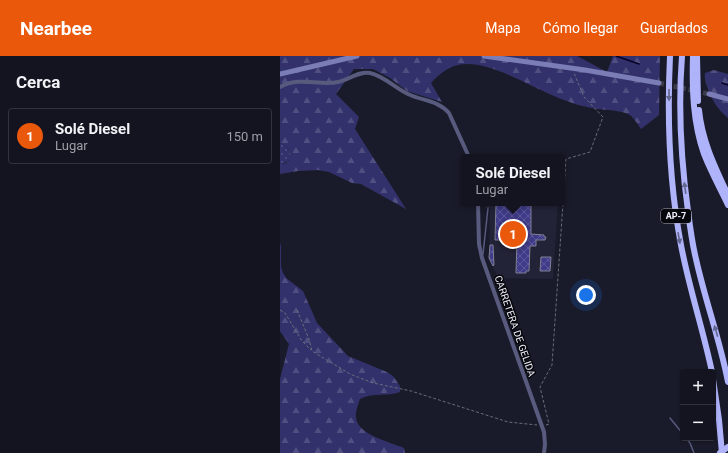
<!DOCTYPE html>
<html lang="es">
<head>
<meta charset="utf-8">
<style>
	:root { --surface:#141420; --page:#21212d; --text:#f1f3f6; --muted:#9d9ea5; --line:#33333e; --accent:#ea580c }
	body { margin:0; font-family:Roboto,sans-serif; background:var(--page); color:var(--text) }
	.controls { position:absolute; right:12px; bottom:12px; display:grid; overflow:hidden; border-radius:4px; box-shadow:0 1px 3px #0004 }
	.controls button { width:36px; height:36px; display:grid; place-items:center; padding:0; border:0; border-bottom:1px solid var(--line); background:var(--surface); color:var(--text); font:20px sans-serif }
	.you { position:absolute; left:306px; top:239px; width:14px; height:14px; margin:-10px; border:3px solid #fff; border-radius:50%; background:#1a73e8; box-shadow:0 0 0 6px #1a73e833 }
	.badge { display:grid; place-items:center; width:26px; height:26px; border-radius:50%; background:var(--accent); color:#fff; font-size:13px; font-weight:700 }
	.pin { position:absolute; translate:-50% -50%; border:2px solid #fff; box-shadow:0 1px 4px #0006 }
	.popup { position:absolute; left:181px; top:98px; width:104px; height:52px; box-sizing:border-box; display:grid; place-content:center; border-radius:4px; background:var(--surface); filter:drop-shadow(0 1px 3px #0005); font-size:13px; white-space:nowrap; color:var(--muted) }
	.popup b { font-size:15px; color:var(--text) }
	.popup::after { content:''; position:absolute; left:50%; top:100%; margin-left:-8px; border:8px solid transparent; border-top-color:var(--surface) }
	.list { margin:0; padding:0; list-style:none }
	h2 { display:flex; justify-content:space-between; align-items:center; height:52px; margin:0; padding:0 16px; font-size:17px }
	h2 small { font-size:13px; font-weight:400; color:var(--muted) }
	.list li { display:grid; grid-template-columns:26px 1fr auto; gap:12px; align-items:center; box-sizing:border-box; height:56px; margin:0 8px 8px; padding:0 8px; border:1px solid var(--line); border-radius:4px }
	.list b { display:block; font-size:15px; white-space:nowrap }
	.list p { margin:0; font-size:13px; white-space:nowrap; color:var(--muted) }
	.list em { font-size:13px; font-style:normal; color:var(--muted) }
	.map { position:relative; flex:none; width:448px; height:397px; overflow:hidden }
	header { display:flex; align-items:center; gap:24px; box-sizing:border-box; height:56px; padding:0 20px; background:var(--accent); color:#fff }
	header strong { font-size:19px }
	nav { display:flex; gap:22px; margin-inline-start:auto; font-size:14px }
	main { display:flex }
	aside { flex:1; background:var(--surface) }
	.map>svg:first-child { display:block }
	.built { fill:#232338 }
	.grass { fill:url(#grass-dots) }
	.forest { fill:url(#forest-firs) }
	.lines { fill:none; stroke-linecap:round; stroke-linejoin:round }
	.stream { stroke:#070125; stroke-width:1.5 }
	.building { fill:url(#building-cross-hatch); stroke:#7f8093 }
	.secondary-tunnel { stroke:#3a3b49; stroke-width:5; stroke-dasharray:5 2.5; stroke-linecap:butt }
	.path { stroke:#6b6c79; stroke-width:1; stroke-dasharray:3 2; stroke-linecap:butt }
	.service { stroke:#585a7e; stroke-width:1.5 }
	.tertiary { stroke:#585a7e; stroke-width:4 }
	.secondary { stroke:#7b7db6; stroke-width:5 }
	.motorway { stroke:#afb3fa; stroke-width:6 }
	.motorway-bridge { stroke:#afb3fa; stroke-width:6 }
	.oneway { fill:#63668f }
	.labels { text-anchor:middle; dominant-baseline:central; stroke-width:3; stroke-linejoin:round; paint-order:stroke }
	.shield { fill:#06070c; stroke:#a9aab3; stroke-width:1 }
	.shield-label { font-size:9px; font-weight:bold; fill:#eff0fa }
	.street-label { font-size:10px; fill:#eff0fa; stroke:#06070c }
</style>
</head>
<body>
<header>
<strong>Nearbee</strong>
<nav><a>Mapa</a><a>Cómo llegar</a><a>Guardados</a></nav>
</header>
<main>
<aside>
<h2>Cerca<small></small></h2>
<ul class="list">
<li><span class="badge">1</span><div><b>Solé Diesel</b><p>Lugar</p></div><em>150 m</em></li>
</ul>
</aside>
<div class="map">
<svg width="448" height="397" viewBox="0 0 448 397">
	<defs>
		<pattern id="grass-dots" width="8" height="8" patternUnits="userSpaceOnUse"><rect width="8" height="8" fill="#33316b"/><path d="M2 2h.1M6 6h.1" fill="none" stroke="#514f81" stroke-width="1.8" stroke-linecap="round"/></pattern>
		<pattern id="forest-firs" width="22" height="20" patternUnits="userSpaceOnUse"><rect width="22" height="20" fill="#33316b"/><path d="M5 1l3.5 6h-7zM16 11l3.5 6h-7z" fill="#514f81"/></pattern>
		<pattern id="building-cross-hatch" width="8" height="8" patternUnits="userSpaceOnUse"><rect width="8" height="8" fill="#403b89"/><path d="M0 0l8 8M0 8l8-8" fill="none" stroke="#5c589b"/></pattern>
	</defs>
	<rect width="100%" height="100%" fill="#1a1b2a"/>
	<path class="built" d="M206,147h72l-5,76 -55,-1 -9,-20 1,-50h-5z"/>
	<path class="grass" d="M0,87c13,5 16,19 0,21z"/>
	<g class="forest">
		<path d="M0,0h297l30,16 6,-16h47l-1,59 -18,14c-3,-4 -7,-11 -11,-14 -10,-5 -23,-5 -33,-6 -10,-2 -21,-4 -30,-8 -31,-10 -68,-37 -100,-37 -16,0 -26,8 -36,19l11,19 -35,-11 -17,-13 -17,-9h-19l-18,25 23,23 -4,12 51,80 -45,-25 -9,-1 -23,-11 -11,-2 -20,1 -18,3v-10l7,-1c7,-9 3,-16 -7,-20z"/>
		<path d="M434,14l14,4v44c-3,-3 -7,-6 -9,-9 -6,-7 -16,-28 -14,-36z"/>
		<path d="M0,187l1,3v21l2,6 3,5 17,13 14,32 31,33 39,16 6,4 7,10v6c-14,5 -28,0 -40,7 -2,6 -5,13 -4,19 2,17 34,24 48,30l1,5h-125v-74l9,-35 -9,-13z"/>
	</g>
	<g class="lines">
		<g class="stream">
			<path d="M336,0l23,8"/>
			<path d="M442,27l6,2"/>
		</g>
	</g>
	<g class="building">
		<path d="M216,147h35v31l13,1v2h2l-1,3h-9v6h-6l-1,25h-3v2h-10l1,-33h-22z"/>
		<path d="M210,189h3l1,20 -1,1 -4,-8z"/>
		<path d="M261,201h10l-1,14h-10z"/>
	</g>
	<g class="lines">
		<path class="secondary-tunnel" d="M379,27l50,11"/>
		<g class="path">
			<path d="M0,254l5,3 17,28 9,9"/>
			<path d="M17,254l12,29 3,12 38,23 23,9 38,8 97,31 29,3"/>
			<path d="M266,369l3,-1 -9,-37 12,-22 14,-206 24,-7 13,-35 -19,-20 -10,-24"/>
		</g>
		<g class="service">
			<path d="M203,198l5,-46"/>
			<path d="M390,362l13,16"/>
			<path d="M406,382l4,5 4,10"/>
		</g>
		<g class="tertiary">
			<path d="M0,31c21,-11 38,-1 58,-5 11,-2 20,-11 32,-9 14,3 25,15 38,21 14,7 30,6 41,19l20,44"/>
			<path d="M198,147l1,41 3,14 62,174 1,12 -1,9"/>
		</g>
		<g class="secondary">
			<path d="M204,0l101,14 74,13"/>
			<path d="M0,18l77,-18"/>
			<path d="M429,38l19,5"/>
		</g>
		<g class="motorway">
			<path d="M390,0c-3,63 -1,126 11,189 8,43 22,84 31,127"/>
			<path d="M402,0c-4,52 -1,104 6,155 2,16 4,32 8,48 9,41 24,81 32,123"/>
			<path d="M413,0c-1,33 0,67 11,98 7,18 16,34 24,51"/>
			<path d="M417,0l1,45"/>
			<path d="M419,54c3,31 16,57 29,85"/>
			<path d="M433,323l6,41 3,33"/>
		</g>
		<path class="motorway-bridge" d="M440,397l8,-6"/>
	</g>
	<defs><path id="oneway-solid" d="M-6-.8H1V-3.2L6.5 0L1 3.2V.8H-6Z"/></defs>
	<g class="oneway">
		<use href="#oneway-solid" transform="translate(389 39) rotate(90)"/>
		<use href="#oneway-solid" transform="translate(405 132) rotate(-98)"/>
		<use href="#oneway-solid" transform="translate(399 182) rotate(80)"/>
		<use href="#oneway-solid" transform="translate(436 275) rotate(-106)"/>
	</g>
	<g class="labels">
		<rect class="shield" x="381" y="153" width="30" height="14" rx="3"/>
		<g class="shield-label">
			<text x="396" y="160">AP-7</text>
		</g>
		<g class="street-label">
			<text transform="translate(235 270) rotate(71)">CARRETERA DE GELIDA</text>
		</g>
	</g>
</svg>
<div class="controls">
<button>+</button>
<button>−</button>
</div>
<div class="you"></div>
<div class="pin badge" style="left:233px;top:178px">1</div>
<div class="popup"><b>Solé Diesel</b>Lugar</div>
</div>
</main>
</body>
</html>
